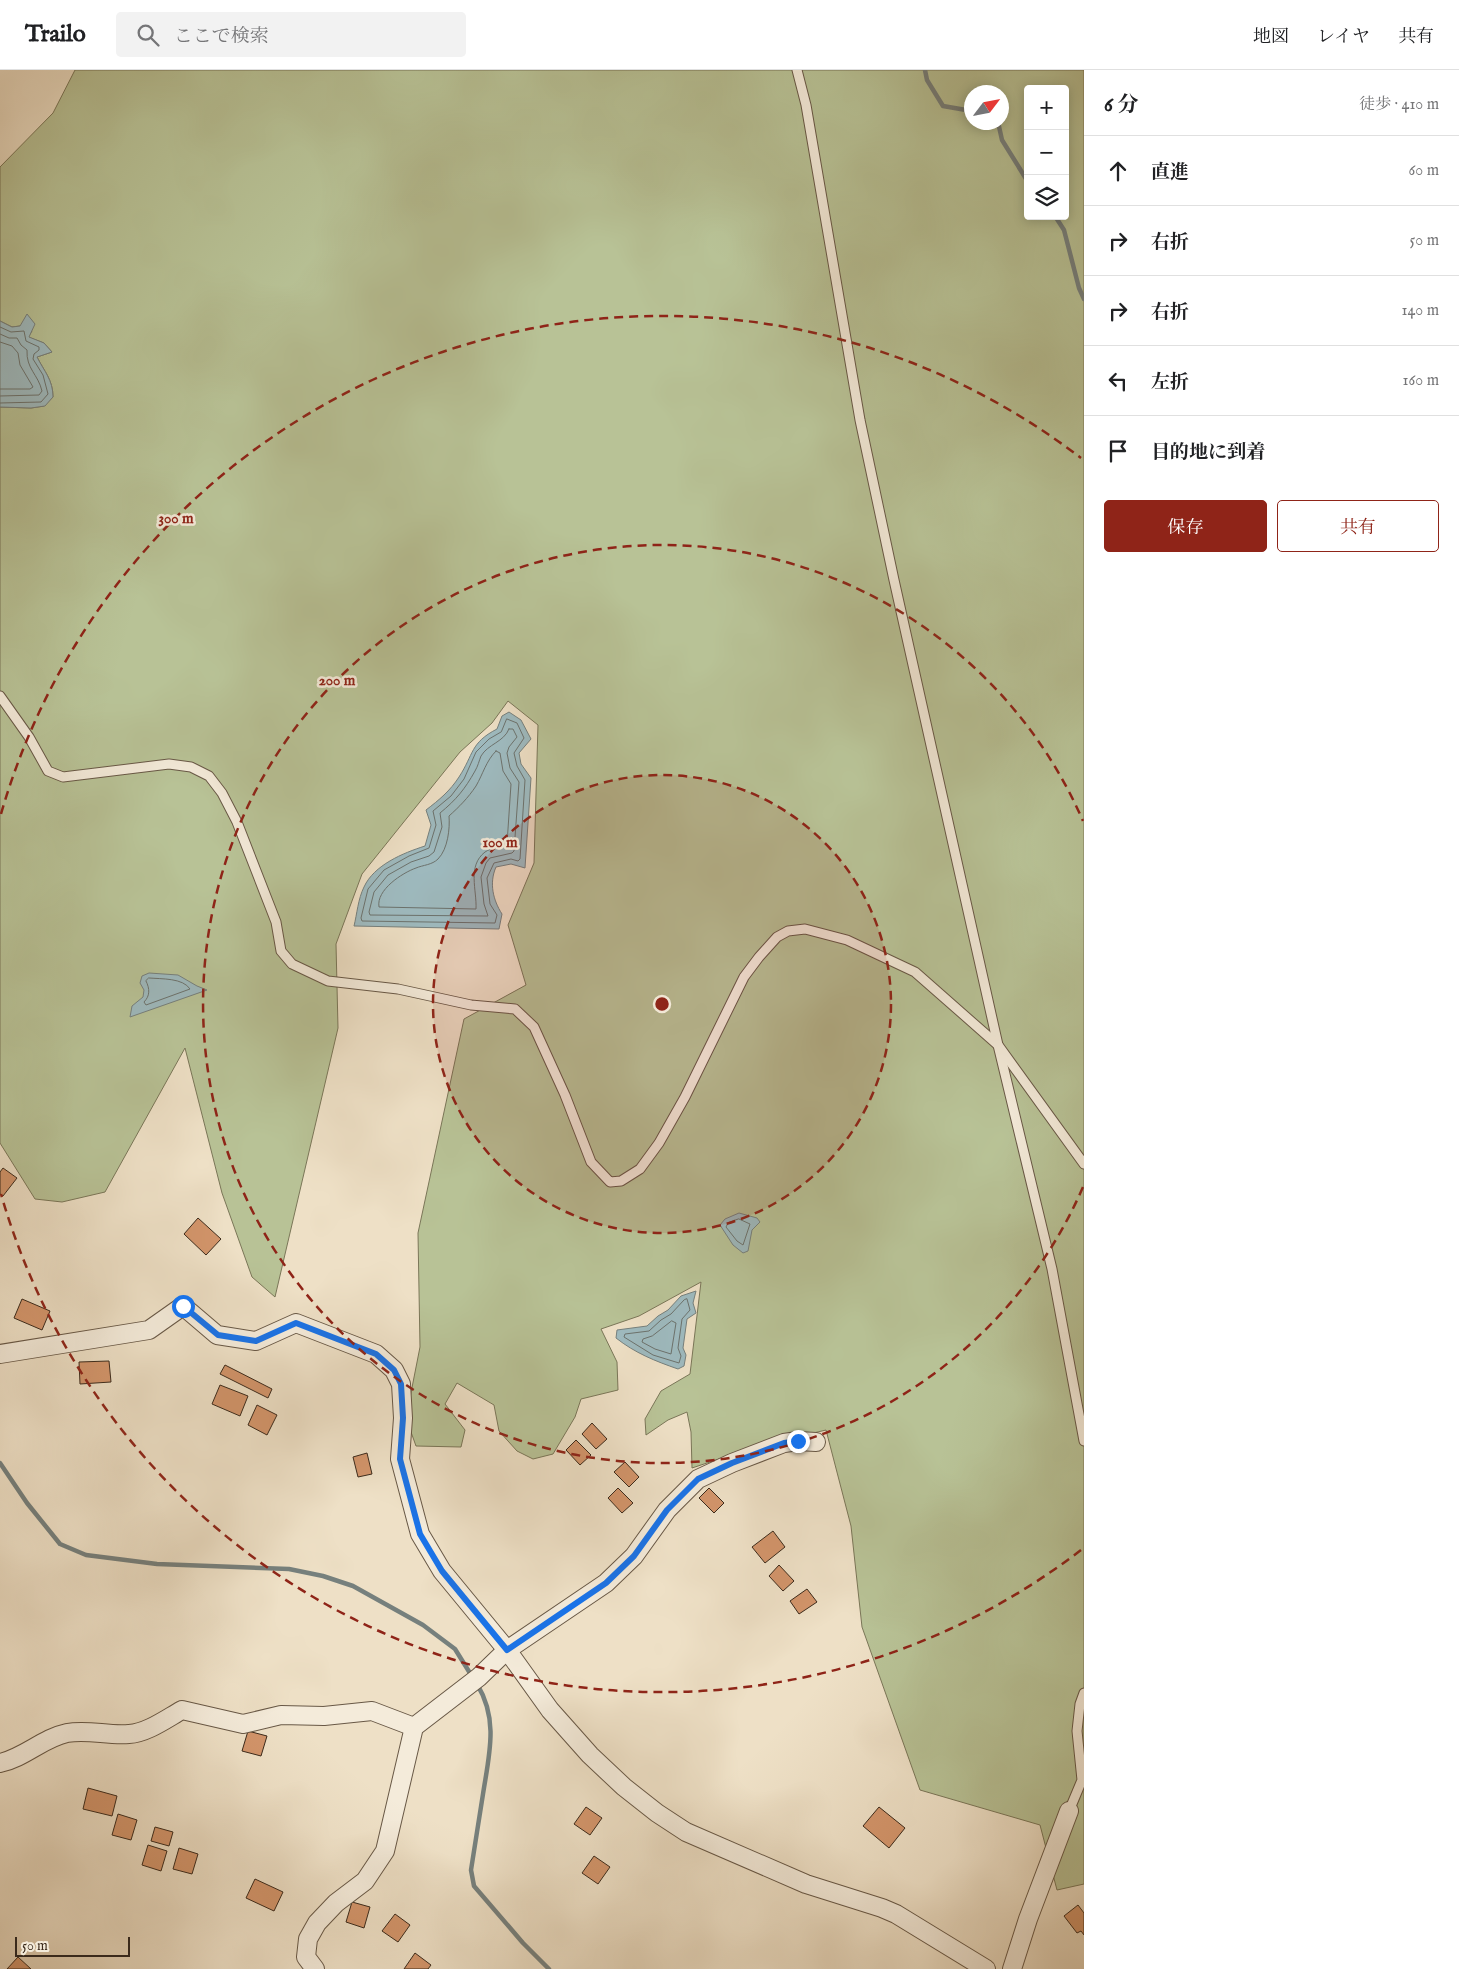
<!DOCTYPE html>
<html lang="ja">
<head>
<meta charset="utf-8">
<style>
	:root { --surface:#fff; --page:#f2f2f2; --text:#202124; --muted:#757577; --line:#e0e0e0; --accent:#8f2418 }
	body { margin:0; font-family:"IM FELL English","Noto Serif JP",serif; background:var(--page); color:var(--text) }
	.controls { position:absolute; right:15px; top:15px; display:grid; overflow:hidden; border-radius:5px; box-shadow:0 2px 12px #0003 }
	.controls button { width:45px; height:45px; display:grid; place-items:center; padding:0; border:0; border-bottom:1px solid var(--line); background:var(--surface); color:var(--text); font:25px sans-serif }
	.compass { position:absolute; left:964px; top:15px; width:45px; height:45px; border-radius:50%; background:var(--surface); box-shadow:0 2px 12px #0003; rotate:58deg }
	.scale { position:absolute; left:15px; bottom:12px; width:115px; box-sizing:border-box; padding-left:5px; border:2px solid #3b2a1b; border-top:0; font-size:14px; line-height:18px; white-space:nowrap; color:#3b2a1b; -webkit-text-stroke:4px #f4ebda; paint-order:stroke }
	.stop { position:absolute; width:15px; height:15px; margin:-11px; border:4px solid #1a73e8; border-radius:50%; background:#fff }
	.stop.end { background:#1a73e8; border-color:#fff; box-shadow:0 1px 5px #0008 }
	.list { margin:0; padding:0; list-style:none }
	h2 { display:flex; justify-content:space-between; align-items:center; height:65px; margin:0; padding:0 20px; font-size:21px }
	h2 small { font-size:16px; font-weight:400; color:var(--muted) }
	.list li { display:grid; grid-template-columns:32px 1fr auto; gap:15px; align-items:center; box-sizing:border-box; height:70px; padding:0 20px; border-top:1px solid var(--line) }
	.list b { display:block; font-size:19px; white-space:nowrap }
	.list em { font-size:16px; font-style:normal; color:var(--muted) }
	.actions { display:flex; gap:10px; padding:15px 20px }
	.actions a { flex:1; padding:11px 0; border:1px solid var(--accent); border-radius:5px; text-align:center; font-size:18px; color:var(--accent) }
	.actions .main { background:var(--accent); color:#fff }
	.icon { flex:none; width:28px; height:28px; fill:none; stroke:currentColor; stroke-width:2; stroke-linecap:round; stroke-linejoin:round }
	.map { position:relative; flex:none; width:1084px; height:1899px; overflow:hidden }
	header { display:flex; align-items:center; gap:30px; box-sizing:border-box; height:70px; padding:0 25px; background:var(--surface); border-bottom:1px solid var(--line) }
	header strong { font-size:24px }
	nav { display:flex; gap:28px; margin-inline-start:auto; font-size:18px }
	.search { width:350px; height:45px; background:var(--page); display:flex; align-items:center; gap:12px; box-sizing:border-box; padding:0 18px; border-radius:5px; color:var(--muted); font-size:19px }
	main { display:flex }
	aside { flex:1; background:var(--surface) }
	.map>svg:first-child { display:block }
	.green { fill:#b8c296; stroke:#7a7658; fill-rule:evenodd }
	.water { fill:#9ebabf; stroke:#76807d }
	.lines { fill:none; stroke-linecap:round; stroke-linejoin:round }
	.shore { stroke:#6c726d; stroke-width:1 }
	.stream { stroke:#76807d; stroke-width:4.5 }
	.building { fill:#d3956b; stroke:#3b2a1b }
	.service-casing { stroke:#685846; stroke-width:11 }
	.minor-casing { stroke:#685846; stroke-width:20 }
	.service { stroke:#f4ebda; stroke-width:9 }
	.minor { stroke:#f4ebda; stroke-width:18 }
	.route { stroke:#1a73e8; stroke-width:6 }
	.ring { fill:none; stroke:#8f2418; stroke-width:2.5; stroke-dasharray:9 6 }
	.centre { fill:#8f2418; stroke:#f4ebda; stroke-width:2.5 }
	.ring-label { font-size:15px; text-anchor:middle; font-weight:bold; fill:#8f2418; stroke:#f4ebda; stroke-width:5; stroke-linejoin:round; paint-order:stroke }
</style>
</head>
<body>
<header>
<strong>Trailo</strong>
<div class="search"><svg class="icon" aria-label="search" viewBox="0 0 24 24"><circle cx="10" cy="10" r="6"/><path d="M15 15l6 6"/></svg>ここで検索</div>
<nav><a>地図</a><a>レイヤ</a><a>共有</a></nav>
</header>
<main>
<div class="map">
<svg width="1084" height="1899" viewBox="0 0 1084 1899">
	<rect width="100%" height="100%" fill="#eee0c6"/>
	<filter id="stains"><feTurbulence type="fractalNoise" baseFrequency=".004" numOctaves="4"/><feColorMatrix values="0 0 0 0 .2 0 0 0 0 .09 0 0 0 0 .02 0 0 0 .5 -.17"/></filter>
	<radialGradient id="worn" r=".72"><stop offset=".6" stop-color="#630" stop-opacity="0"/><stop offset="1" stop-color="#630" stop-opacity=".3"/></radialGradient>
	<path class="green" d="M75,0h1009v1814l-27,6 -17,-65 -120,-35 -58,-163 -11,-101 -25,-96 -71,17 -63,21 -1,-36 -4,-20 -19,8 -22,15 -1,-16 16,-28 29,-17 11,-92 -62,34 -38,13 16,33 1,28 -37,9 -6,18 -22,37 -20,5 -16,-8 -18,-20 -5,-26 -37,-22 -12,21 20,26 -4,17 -45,-1 -10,-28 14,-71 -2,-114 46,-214 62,-34 -18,-60 26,-62 4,-138 -30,-24 -16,22 -32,29 -98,122 -26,70 2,84 -63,269 -23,-20 -30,-84 -37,-145 -80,144 -43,10 -27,-3 -35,-56v-736l31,1 13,-2 9,-9c0,-17 -9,-26 -16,-40l15,-5 -8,-9 -16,-6 4,-6 -12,-5 -8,1 -12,-6v-154l53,-54zM1028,19h37v127h-37zM972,22h30v30h-30z"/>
	<g class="water">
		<path d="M27,244l8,10 -6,13 15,6 8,9 -15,5c7,14 16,23 16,40l-8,9 -14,2 -31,-1v-86l12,6 8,-1z"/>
		<path d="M509,642l12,8 10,19 -12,14 2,11 10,14 -6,90 -14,-4 -15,3c-7,16 -3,33 6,47l-3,15 -145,-3c3,-12 4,-27 10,-39 10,-22 39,-34 61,-41l6,-21 -5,-15c13,-10 24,-19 33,-33 15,-23 11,-34 38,-48l5,-13z"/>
		<path d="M149,903l29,2 19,11 10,4 -77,27 2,-11 11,-9 1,-7 -4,-7 2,-7z"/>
		<path d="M739,1143l18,5 3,4 -8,8 -4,21 -5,2 -10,-8 -13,-20 5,-6z"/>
		<path d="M696,1221l-3,12 3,10 -9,6 -4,29 3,7 -2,11 -6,3c-23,-8 -43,-16 -62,-31l1,-8 30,-4 11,-10 10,-6 13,-14z"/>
	</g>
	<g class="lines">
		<g class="shore">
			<path d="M0,257l11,5 13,-1 2,10 13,6v3l-5,4 -1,5 10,16 5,19 -7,8 -41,1"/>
			<path d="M0,264l9,4h8l4,7 6,5c-1,19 11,24 15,41l-3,4 -39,1"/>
			<path d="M0,272l12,4 6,7 2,12 13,22 -3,2h-30"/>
			<path d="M507,649l10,4 7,15 -10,15 3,13 8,14 -5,79 -2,2 -7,-2 -17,4 -7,15 3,26 7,11 -2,8 -133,-2 -1,-3 7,-29 16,-19 25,-14 20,-8 7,-23 -3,-14 18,-15 13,-17 12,-27 13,-13 12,-7z"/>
			<path d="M509,659h4l4,8 -8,10 -2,6 3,15 9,14 -5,69 -2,2 -22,5 -4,5 -5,14 3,27 4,12 -118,-1 -1,-3 5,-20 14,-17 23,-13 18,-6 5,-4 8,-25 -2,-14c16,-13 25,-24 35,-42 3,-5 4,-10 6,-15 7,-12 23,-14 28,-27z"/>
			<path d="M496,681l4,2 3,18 8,13 -4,60c-6,5 -15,3 -22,8 -18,14 -8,38 -9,57l-97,-2c-3,-17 23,-34 37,-39 7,-3 16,-3 22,-9 10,-10 12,-31 11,-43 10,-9 19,-18 27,-30 7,-12 10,-25 20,-35z"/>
			<path d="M149,908c13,1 34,0 41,11l-44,16 -2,-3c6,-6 6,-13 2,-21z"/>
			<path d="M739,1149l11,5 -7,21 -6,-4 -11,-14 2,-4z"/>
			<path d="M687,1229l3,11 -8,9 -4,29 3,8 -2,7 -26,-8 -29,-18 1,-3 24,-3 12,-11 10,-6 13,-14z"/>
			<path d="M672,1251l4,2 -5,31 -16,-5 -13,-7 1,-3 9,-3z"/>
		</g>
		<g class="stream">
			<path d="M925,0l2,10 16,26 23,4 6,-1"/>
			<path d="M998,52l4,18 26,42"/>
			<path d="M1055,146l9,14 15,58 5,11"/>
			<path d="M0,1393l27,40 33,41 26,11 71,9 132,5 34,7 30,10 70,39 32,24 18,29"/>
			<path d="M477,1614c22,36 12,71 6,110 -4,25 -8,51 -12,76l3,16 49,57 26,26"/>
		</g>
	</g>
	<g class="building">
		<path d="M3,1098l14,10 -14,18 -3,-2v-22z"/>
		<path d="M198,1148l23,21 -15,16 -22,-21z"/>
		<path d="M22,1229l28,12 -8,19 -28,-12z"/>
		<path d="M109,1291l2,21 -31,2 -1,-22z"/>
		<path d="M225,1295l47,24 -4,9 -48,-24z"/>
		<path d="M220,1315l28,11 -8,20 -28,-12z"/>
		<path d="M257,1335l20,10 -10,20 -19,-10z"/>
		<path d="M592,1353l15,16 -11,10 -14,-15z"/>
		<path d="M576,1370l15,15 -11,10 -14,-15z"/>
		<path d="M367,1383l5,21 -14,3 -5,-20z"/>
		<path d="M625,1392l14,15 -10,10 -15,-15z"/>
		<path d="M618,1418l15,15 -11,10 -14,-15z"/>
		<path d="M709,1418l15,15 -10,10 -15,-15z"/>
		<path d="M773,1461l12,16 -20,16 -13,-16z"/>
		<path d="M779,1495l15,16 -11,10 -14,-15z"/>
		<path d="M807,1519l10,13 -18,12 -9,-13z"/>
		<path d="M248,1661l19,5 -6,20 -19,-5z"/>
		<path d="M88,1718l29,8 -5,20 -29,-7z"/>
		<path d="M586,1737l16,11 -12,17 -16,-11z"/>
		<path d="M879,1737l26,21 -16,20 -26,-22z"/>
		<path d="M118,1744l19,6 -6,20 -19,-5z"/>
		<path d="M155,1757l18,5 -4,14 -18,-5z"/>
		<path d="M148,1775l19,6 -6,20 -19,-6z"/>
		<path d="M179,1778l19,6 -6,20 -19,-5z"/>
		<path d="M594,1786l16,11 -12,17 -16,-11z"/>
		<path d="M255,1809l28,13 -9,19 -28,-13z"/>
		<path d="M352,1832l18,5 -6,21 -18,-6z"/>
		<path d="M1078,1835l6,8v22l-3,-4 -4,2 -13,-17z"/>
		<path d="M395,1844l15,11 -12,17 -16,-11z"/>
		<path d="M415,1883l16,12 -3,4h-24z"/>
		<path d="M18,1887l13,12h-24z"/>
	</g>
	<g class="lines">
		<g class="service-casing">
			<g id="service">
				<path d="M797,0l9,35 54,315 34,160 104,465 54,224 32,172"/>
				<path d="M0,626l29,41 19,34 15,6 106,-13 22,3 18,9 13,17 15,29 39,100 5,29 11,13 36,17 70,8 73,16 44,4 19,18 31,68 26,67 19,20 11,-1 19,-12 19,-26 26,-46 59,-120 15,-20 18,-20 11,-6 17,-2 42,11 68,32 83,73 86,119"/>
				<path d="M1069,1741l13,-31 -5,-49 3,-27 4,-11"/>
			</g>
		</g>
		<g class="minor-casing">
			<g id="minor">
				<path d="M0,1284l149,-24 34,-24 34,29 39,6 40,-18 80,31 18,16 7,14 2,34 -3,41 20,75 22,37 65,79 43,60 40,45 34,32 33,26 29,19 120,52 76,24 14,6 90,55"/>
				<path d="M0,1693c24,-5 43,-25 67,-30 21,-4 41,3 62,1 18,-1 37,-15 53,-24l61,14 38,-9 43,1 48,-5 42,16"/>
				<path d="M315,1899l-9,-12 2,-18 9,-16 19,-20 29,-22 20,-30 29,-124 65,-50 28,-27 99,-67 28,-27 33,-46 31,-31 34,-16 52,-20 14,-2 18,1"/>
				<path d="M1012,1899l16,-50 41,-108"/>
			</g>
		</g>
		<use href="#service" class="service"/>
		<use href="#minor" class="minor"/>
	</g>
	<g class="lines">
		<path class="route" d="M183,1236l35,29 38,6 40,-18 80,31 18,16 7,14 2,34 -3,41 20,75 22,37 65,79 99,-67 28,-27 33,-46 31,-31 34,-16 52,-20 14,-2"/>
	</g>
	<circle cx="662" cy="934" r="229" fill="#8f2418" fill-opacity=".12"/>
	<g class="ring">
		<circle cx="662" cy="934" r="229"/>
		<path d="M1083 1117A459 459 0 1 1 1083 751"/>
		<path d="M1081 1480A688 688 0 0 1 1 1124M1 744A688 688 0 0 1 1081 388"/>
	</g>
	<circle cx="662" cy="934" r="8" class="centre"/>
	<g class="ring-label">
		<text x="176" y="453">300 m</text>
		<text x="337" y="615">200 m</text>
		<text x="500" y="777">100 m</text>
	</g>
	<rect width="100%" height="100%" filter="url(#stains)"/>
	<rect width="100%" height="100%" fill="url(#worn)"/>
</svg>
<div class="controls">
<button>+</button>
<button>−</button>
<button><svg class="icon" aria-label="layers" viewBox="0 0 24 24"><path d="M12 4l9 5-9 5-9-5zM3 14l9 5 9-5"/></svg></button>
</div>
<svg class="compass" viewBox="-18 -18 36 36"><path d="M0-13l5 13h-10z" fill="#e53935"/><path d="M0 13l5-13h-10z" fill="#757577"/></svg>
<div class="scale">50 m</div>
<div class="stop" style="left:183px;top:1236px"></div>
<div class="stop end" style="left:798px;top:1371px"></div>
</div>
<aside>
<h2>6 分<small>徒歩 · 410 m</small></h2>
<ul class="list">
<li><svg class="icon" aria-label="ahead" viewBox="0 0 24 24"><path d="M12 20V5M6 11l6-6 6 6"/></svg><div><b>直進</b></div><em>60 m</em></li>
<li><svg class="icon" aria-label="right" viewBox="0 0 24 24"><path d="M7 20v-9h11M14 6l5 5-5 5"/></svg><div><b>右折</b></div><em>50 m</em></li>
<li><svg class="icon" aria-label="right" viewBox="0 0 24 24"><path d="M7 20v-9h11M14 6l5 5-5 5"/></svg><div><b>右折</b></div><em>140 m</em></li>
<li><svg class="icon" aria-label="left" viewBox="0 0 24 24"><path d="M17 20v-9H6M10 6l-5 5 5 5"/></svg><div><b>左折</b></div><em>160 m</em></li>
<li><svg class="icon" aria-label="arrive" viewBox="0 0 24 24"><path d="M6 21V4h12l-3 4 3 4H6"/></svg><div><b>目的地に到着</b></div></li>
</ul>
<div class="actions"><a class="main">保存</a><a>共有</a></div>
</aside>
</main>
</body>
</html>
